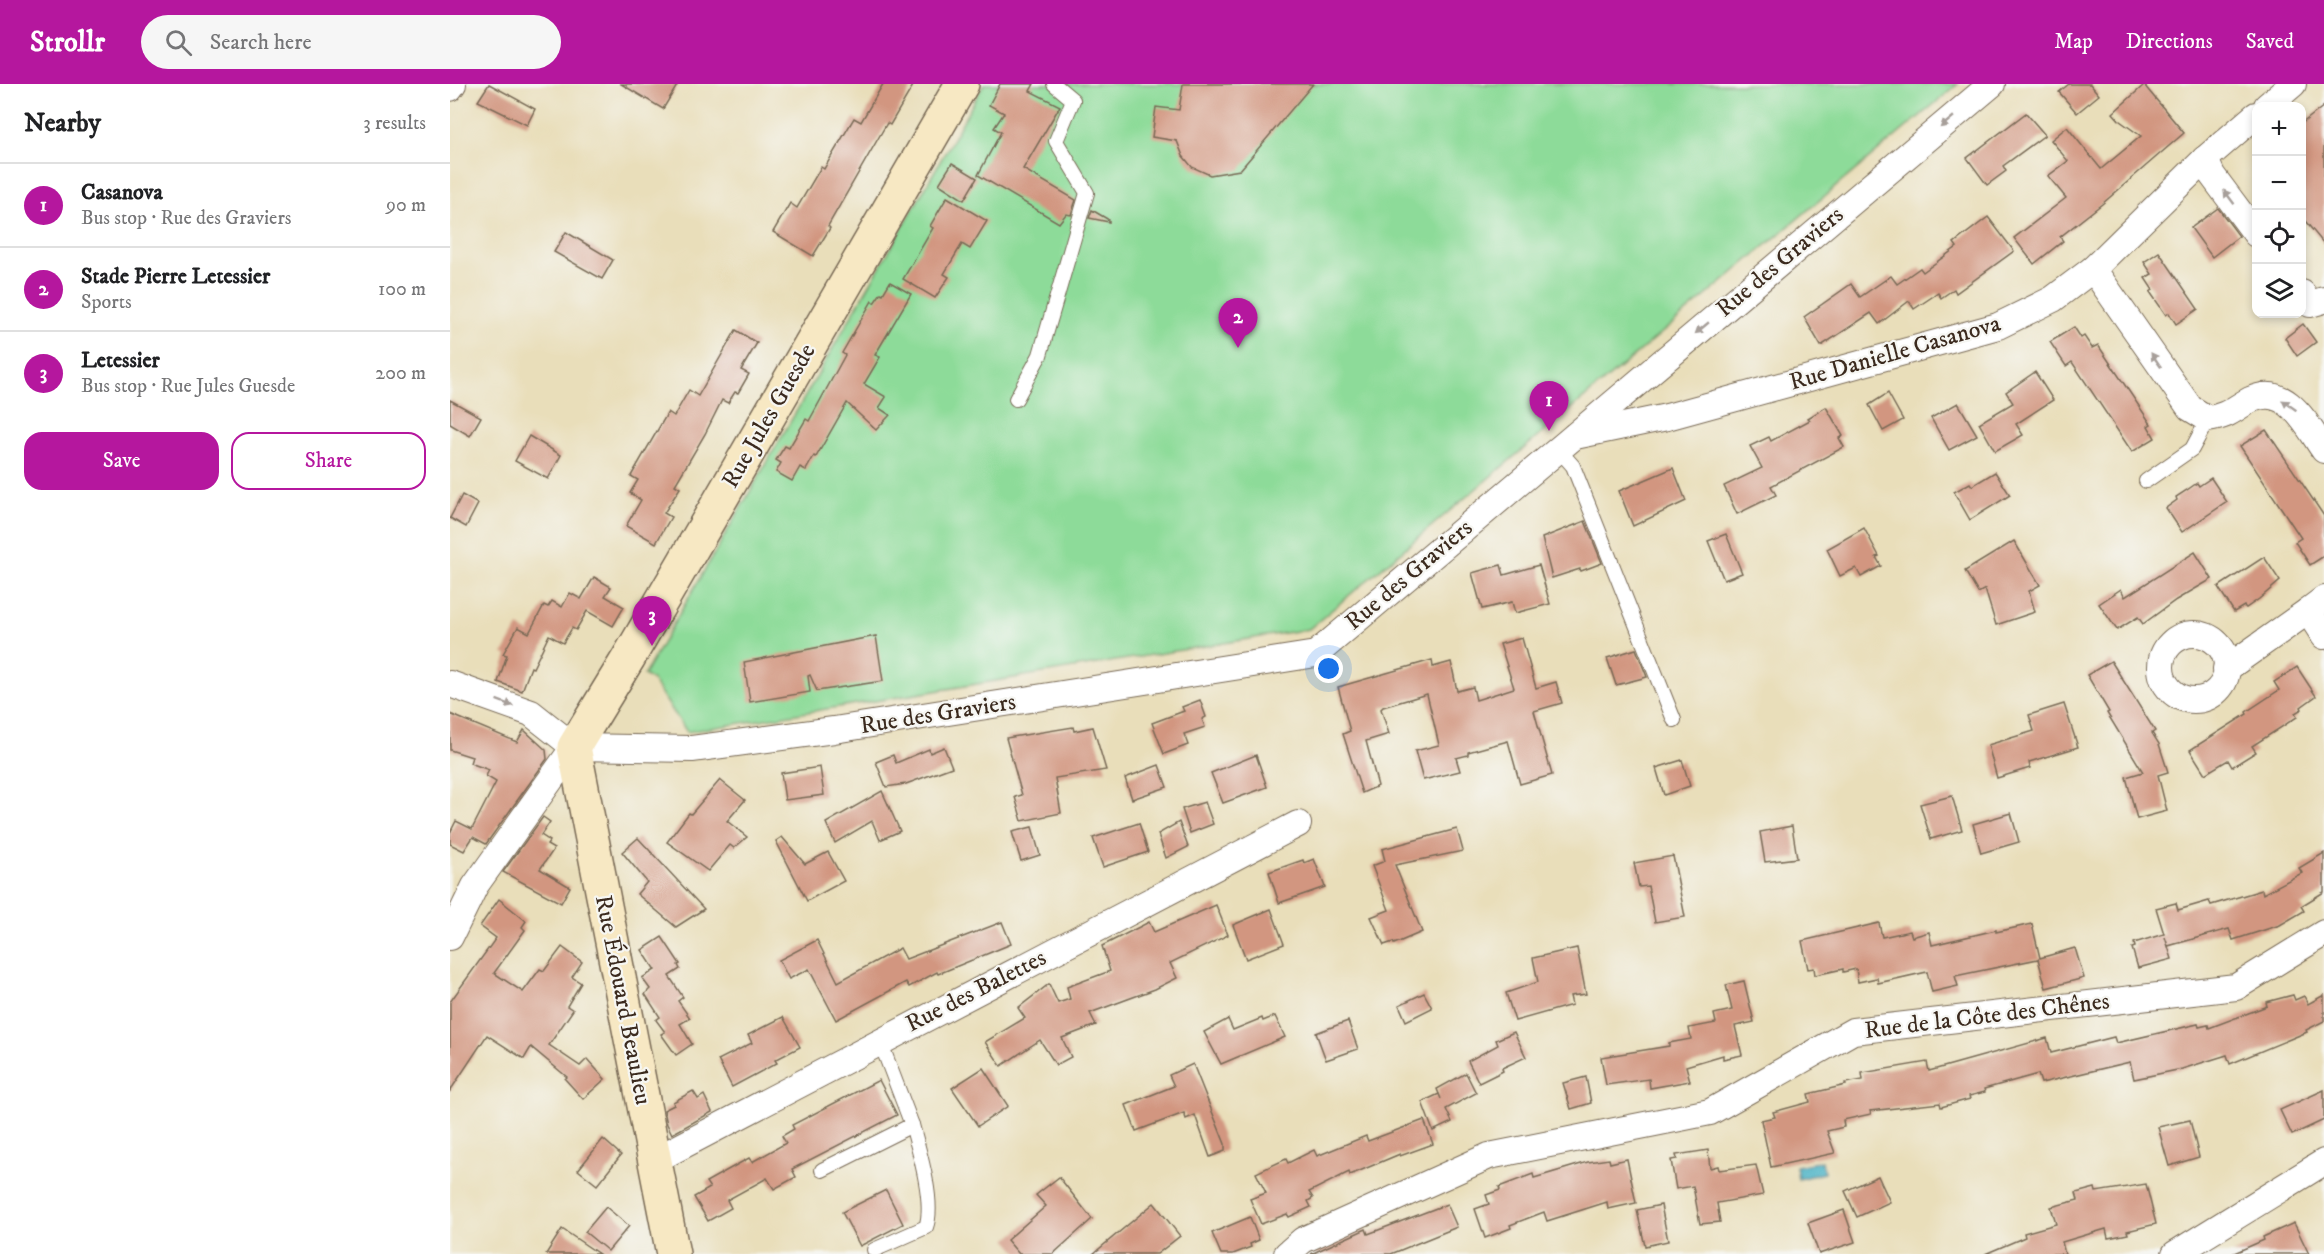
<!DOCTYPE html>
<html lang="en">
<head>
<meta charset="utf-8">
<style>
	:root { --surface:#fff; --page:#f6f6f6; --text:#202124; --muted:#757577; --line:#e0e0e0; --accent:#b5179e }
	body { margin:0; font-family:"IM FELL DW Pica",serif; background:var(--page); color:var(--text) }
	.controls { position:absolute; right:18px; top:18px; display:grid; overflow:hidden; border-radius:12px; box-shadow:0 3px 9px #0003 }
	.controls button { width:54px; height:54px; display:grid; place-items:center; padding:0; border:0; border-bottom:2px solid var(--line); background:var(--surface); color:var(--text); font:30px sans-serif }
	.you { position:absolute; left:879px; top:585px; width:21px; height:21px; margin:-15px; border:4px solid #fff; border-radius:50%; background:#1a73e8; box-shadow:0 0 0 9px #1a73e833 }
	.badge { display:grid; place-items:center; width:39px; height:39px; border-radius:50%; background:var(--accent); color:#fff; font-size:20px; font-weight:700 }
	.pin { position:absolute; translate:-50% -50px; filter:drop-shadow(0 2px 3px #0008) }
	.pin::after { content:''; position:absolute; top:32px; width:21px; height:18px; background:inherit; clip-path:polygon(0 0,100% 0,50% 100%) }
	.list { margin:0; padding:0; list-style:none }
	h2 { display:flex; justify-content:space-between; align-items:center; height:78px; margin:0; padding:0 24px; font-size:26px }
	h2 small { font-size:20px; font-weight:400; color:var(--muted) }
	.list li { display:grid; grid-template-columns:39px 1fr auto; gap:18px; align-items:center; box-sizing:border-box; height:84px; padding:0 24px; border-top:2px solid var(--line) }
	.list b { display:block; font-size:22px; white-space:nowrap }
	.list p { margin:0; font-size:20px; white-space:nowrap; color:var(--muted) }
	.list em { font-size:20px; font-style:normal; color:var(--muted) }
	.actions { display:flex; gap:12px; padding:18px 24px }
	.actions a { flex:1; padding:14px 0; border:2px solid var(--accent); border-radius:18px; text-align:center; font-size:21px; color:var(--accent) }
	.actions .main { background:var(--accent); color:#fff }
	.icon { flex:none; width:33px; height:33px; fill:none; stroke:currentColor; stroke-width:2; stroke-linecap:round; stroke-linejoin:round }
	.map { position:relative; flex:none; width:1874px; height:1170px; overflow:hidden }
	header { display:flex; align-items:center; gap:36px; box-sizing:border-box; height:84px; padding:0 30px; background:var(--accent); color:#fff }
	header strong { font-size:28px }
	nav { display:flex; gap:33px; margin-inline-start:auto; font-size:21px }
	.search { width:420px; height:54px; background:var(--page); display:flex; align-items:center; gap:15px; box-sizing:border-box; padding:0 21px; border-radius:33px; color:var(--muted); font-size:22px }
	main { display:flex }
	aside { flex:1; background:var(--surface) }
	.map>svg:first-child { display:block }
	.green { fill:#8ddb99; stroke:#64825c; stroke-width:1.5 }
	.water { fill:#45b0c4; stroke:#406d71; stroke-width:1.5 }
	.building { fill:#d29680 }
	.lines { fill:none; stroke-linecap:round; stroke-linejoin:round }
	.lane-casing { stroke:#786955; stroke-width:16 }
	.street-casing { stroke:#786955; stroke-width:28 }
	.secondary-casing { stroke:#786955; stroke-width:36 }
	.lane { stroke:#fff; stroke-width:14 }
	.street { stroke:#fff; stroke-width:26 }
	.secondary { stroke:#f7e8c3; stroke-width:33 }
	.oneway { fill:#a79f9a }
	.labels { text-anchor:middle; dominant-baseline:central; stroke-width:4.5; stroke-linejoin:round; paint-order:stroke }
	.street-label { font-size:24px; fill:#3b2a1e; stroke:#f6f6f2 }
</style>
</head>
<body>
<header>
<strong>Strollr</strong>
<div class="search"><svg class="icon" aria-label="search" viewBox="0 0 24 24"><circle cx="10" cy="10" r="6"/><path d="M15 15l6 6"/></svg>Search here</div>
<nav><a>Map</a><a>Directions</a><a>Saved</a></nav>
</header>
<main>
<aside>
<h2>Nearby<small>3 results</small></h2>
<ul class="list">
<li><span class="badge">1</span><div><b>Casanova</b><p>Bus stop · Rue des Graviers</p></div><em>90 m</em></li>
<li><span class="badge">2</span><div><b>Stade Pierre Letessier</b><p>Sports</p></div><em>100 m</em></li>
<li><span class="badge">3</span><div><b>Letessier</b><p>Bus stop · Rue Jules Guesde</p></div><em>200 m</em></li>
</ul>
<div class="actions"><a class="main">Save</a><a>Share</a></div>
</aside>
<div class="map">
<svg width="1874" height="1170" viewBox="0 0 1874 1170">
	<rect width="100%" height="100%" fill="#f6f6f2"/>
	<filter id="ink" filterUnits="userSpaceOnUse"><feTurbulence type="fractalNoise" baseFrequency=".0167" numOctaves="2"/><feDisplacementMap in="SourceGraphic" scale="12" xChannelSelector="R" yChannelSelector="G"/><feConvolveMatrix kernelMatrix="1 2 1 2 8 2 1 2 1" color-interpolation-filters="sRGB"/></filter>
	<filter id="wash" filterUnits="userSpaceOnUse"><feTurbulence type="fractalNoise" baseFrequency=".008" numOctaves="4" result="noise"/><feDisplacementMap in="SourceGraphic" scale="24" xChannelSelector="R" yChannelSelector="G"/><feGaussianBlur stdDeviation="1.35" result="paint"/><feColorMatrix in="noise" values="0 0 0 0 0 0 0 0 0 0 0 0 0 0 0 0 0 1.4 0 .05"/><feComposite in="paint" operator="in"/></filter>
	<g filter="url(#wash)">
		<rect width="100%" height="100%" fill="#e9deba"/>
		<path class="green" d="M534,0h974l-649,545 -622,103 -35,-52 -8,-5 256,-443z"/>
		<path class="water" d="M1372,1077l2,12 -26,6 -2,-13z"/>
		<g id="blocks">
			<g class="building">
				<path d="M39,0l46,25 -8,16 -49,-24z"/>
				<path d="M171,0h57l-15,25z"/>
				<path d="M433,0h31l-24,41 -3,-2 -59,103 2,2 -17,28 -40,-24 17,-29 7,5 24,-41 3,2 30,-51 7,4z"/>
				<path d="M550,0h34l-4,7 30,15 -37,63 53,31 -5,15 -5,-1 -7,9 -81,-48 23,-43 -7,-4 10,-15 -15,-8z"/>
				<path d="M733,0h130l-73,86 -30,5 -18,-8 -9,-11 -6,-15 -25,-4 4,-30 23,3z"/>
				<path d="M1619,0h21l9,11 -22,18 -18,-21z"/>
				<path d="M1694,1l40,48 -82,71 -42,33 3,4 -29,23 -20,-26 52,-40 -18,-22 20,-15 -17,-21 16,-13 34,42 40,-33 -21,-15 -7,-8z"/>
				<path d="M1874,22v138l-23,-28v-92z"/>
				<path d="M1576,29l19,22 -42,31 3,5 -19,14 -20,-27z"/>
				<path d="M502,79l25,15 -13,22 -25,-16z"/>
				<path d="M497,113l40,24 -17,28 -8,-5 -18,30 5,3 -14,21 -32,-19 30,-51 -3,-2z"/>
				<path d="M1768,124l21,28 -27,21 -21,-29z"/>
				<path d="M642,126l17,10v2l-20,-4z"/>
				<path d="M1538,133l26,34 -58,42 -2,-4 -13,9 -3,-5 -24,16 -5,-8 -30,23 -8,-11 -50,33 -17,-29 47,-33 9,13 31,-21 6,8 23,-16 3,4 34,-25 -3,-4z"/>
				<path d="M116,148l47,28 -11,19 -48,-27z"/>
				<path d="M1709,168l39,57 -22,15 -7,-11 -3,2 -16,-23 3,-2 -8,-12 7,-4 -8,-12z"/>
				<path d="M440,198l21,12 -36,61 5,2 -16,27 22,13 -7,11 11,7 -14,15 -29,-27 -31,54 -2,-1 -8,14 -6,-3 -8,14 -16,-9 5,-9 -5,-3 9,-14 4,2 17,-29 3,2 36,-66 -3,-2 30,-52 2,2 7,-10 2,1z"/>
				<path d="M1853,240l13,18 -19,14 -12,-18z"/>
				<path d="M1624,243l7,11 3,-2 8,12 6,-3 53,79 -3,2 7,12 -23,14 -60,-90 -6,4 -16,-24z"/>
				<path d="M286,246l21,13 -16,27 8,4 -11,19 -3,-1 -7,11 -6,-3 -17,34 -30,51 5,3 -16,25 7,4 -15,26 -30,-17 15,-26 -11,-7 8,-13 -7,-4 37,-64 6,4 15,-26 9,6z"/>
				<path d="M1585,288l18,28 -37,24 7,11 -28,16 -16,-28 34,-20 -7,-11z"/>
				<path d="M1438,309l15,27 -20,11 -14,-26z"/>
				<path d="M0,316l31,17 -11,19 -20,-12z"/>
				<path d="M1508,319l19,32 -28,15 -18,-32z"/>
				<path d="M1376,323l17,29 -4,2 5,9 -73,39 5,9 -39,19 -13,-28 38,-18 -12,-22 19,-9 2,4 39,-21 -2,-2z"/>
				<path d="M1816,346l58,86v40l-14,9 -15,-23 6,-4 -61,-92z"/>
				<path d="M79,352l32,19 -13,24 -33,-18z"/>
				<path d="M1223,384l13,33 -53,25 -14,-35z"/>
				<path d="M1545,388l15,23 -40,25 -16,-28 16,-9 2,3z"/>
				<path d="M1761,394l16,24 -45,30 -16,-24 11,-8 -1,-3 11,-7 10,-7 2,3z"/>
				<path d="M12,411l16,9 -12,23 -16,-9z"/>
				<path d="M1135,437l17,42 -21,8 -1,-2 -28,9 -10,-40z"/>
				<path d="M1414,444l15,28 -3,1 5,9 -20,11 -5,-9 -16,8 -13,-27z"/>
				<path d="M1276,450l16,39 -18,7 -16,-39z"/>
				<path d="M1564,457l26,44 -11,6 6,21 -39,13 -11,-36 -7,4 -13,-22z"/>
				<path d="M1745,468l17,27 -36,21 -33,24 -5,-7 -21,13 -18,-26 22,-15 4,8z"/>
				<path d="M1814,473l16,24 -21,18 -13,9 -2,-2 -10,6 -16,-25z"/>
				<path d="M1051,481l3,10 35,-10 11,39 -35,9 -3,-11 -30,7 -10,-36z"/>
				<path d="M144,493l17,10 -6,9 19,11 -11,19 -26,-15 -11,19 -4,-2 -9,15 -14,-8 -16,33 -2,-1 -9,24 -24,-9 9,-27 -4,-1 15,-27 11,6 15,-28 4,2 4,-6 10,6 8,-14 11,6z"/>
				<path d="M426,552l7,45 -66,10 -7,-16 -2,1 2,16 -60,10 -6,-40z"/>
				<path d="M1072,554l14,50 20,-6 6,21 -28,8 18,64 -32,9 -12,-43 -40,11v3l-12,3 4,13 -37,9 -8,-29 24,-6 -12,-51 -44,13 -2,2 8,25 -23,7 12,45 -16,7 -19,-59 7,-3 -12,-44 94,-27 1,7 18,-5 6,29 16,-4 3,13 38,-12 -14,-44z"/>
				<path d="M1186,565l11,28 -31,8 -9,-27z"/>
				<path d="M1661,577l44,70 -3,2 7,11 9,28 -10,3 9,36 -30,8 -11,-42 17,-5 -36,-59 2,-1 -22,-37z"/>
				<path d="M1847,583l19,29 -15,11 1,2 -7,4 2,4 -45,29 4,6 -24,15 -4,-7 -23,14 -15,-24 57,-36 -1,-2 33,-22 -5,-8z"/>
				<path d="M750,616l6,17 -4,2 3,8 -21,7 4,11 -24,9 -12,-31 32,-12 -2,-4z"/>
				<path d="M1614,620l14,43 -49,15 1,6 -33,10 -9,-33 46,-14 -5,-16z"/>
				<path d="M0,630l67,28 7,-12 22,20 1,9 -61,85 -13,-7 -9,14 -14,-7v-11l6,-12 16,8 24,-47 -10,-6 3,-6 -19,-7 2,-6 -22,-7z"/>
				<path d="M623,643l1,4 19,-4 13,43 -51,8 6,35 -39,8 -7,-24 7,-2 -16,-57z"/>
				<path d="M494,663l8,20 -46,17 -20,3 -10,-25 17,-7 3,8 33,-14 1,4z"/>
				<path d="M806,671l11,32 -44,16 -12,-30z"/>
				<path d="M1232,676l8,26 -26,9 -8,-27z"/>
				<path d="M709,681l8,22 -35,12 -7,-21z"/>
				<path d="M370,683l4,28 -39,5 -4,-27z"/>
				<path d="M270,696l25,20 -18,21 20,16 -13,11 -4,-3 -22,26 -41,-29 22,-29 2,1z"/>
				<path d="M432,707l18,40 -20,9 -8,-19 -37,22 -9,-20z"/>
				<path d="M1502,712l10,34 -31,9 -11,-35z"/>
				<path d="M755,718l8,22 -23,9 -8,-24z"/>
				<path d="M1561,729l8,29 -38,11 -8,-29z"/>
				<path d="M93,733l7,5 -9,13 9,6 -3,4 7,4 -14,20 30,18 -9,16 -58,-31z"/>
				<path d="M729,738l9,25 -22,11 -8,-24z"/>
				<path d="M689,739l9,29 -45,15 -10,-29z"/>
				<path d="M1342,742l5,32 -32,4 -5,-30z"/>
				<path d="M582,743l8,28 -19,6 -9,-29z"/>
				<path d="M1007,745l6,22 -68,14 27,67 -28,12 -1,-2 -9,3 -13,-28 18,-7 -17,-44 13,-5 -3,-12z"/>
				<path d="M332,753l23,27 23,-12 16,29 -37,20 -31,-60z"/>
				<path d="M188,754l66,71 -28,18 -39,-33 10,-12 -25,-30z"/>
				<path d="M1874,769v39l-23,14 3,5 -24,14 -47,15 -4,-11 -61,17 -3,-9 7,22 -34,9 -6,-20 3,-1 -1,-4 30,-9 -8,-26 20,-5 2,7 31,-9 2,4 51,-15 1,4 39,-21 -3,-5z"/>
				<path d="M1223,772l12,61 -30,5 -7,-36 -9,1 -5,-24z"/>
				<path d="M864,775l11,28 -46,16 -10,-31 34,-12 1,3z"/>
				<path d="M49,815l27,22 -4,6 3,3 -31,43 29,19 17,-23 4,2 18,-24 20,15 -10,15 9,6 -14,23 6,4 -24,35 31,21 7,-7 18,20 -22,20 -18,-20 2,-2 -36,-30 -7,12 -37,-24 -37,56v-89l46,-64 -16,-12z"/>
				<path d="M766,821l12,30 -58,28 7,15 -22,11 -65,24 6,12 -34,13 9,19 -15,8 -16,-25 -39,26 -16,-24 40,-24 -7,-10 31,-24 9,19 12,-4 -3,-12 43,-16 -8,-25 47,-24 5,10z"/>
				<path d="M821,825l13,35 -38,15 -13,-34z"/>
				<path d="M552,838l9,22 -73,30 -1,-2 -28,15 -3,-5 -70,38 -27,-51 -20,10 -10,-19 38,-20 21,42 62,-34 6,11z"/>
				<path d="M1429,839l3,14 28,-6 2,6 17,-5 3,13 64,-15v2l36,-8 8,34 35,-10 9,30 -38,10 -8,-29 -83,17 3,10 -26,6 -5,-20 -49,11 -1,-5 -19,4 -2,-13 -13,3v-3l-28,6 -1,-7 -6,1 -6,-28z"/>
				<path d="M212,853l18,27 -2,1 2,4 -11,7 14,21 -5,4 12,17 -10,6 12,20 -16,11 -15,-21 4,-2 -9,-12 4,-3 -15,-23 5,-5 -8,-11 13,-8 -13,-20z"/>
				<path d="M1127,864l9,46 -16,2 2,9 -57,16 -9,-28 32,-11 -5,-24z"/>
				<path d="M1294,897l10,41 -19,4 7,29 -19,4v-4l-37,11 4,15 -40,7 -1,-9 -43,6 -5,-28 68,-11v-3l22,-4 -2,-11 27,-5 -2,-9 18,-4 -6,-25z"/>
				<path d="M974,909l8,15 -26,13 -7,-16z"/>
				<path d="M1843,911l2,5 9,-4 4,8 16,-9v26l-18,9 1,2 -77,32 -3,-9 -45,14 -48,10 -4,-17 -89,21 -3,-9 -54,15 1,3 -16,4 1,3 -29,8 -1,-4 -70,8 1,3 -28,6 1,7 -17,4 8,22 -64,14 -10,-47 14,-3 -2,-5 37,-10 -2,-8 38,-9 -1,-2 18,-3 -1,-7 65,-11 2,9 118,-33 4,15 63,-16 2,6 82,-19 1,3 9,-2 1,3 58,-22 -1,-4z"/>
				<path d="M825,932l10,21 -64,27 -17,-32 24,-13 5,11 29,-12 1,3z"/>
				<path d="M333,933l17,30 -25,13 2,3 -45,24 -14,-27 34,-17 -4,-8z"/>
				<path d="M898,937l10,28 -32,11 -10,-27z"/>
				<path d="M1064,948l12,25 -24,11 1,3 -24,12 -11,-22 30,-16 -2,-5z"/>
				<path d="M743,980l32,80v7l-15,6 -15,-42 -9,4 -2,-6 -48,18 -10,-26 48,-19 -5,-11z"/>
				<path d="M533,984l25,38 -30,20 -26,-38z"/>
				<path d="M1016,989l10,20 -30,16 6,13 -19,9 -11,-29 17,-8 2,5 -4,-10z"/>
				<path d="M1136,993l5,26 -20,6 -8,-26z"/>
				<path d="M429,996l18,35 -105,54 4,8 -22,12 -7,-11 -40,22 4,8 -23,13 -14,-24 16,-9 -4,-6 43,-24 3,4 34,-19 -4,-7 12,-7 -2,-4z"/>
				<path d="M1874,1006v30l-32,15 -12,-25z"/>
				<path d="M243,1007l5,8 6,-4 8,17 -40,22 -5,-10 -3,-14 10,-5 -1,-3z"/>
				<path d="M974,1036l9,24 -33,12v-2l-50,21 -1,-3 -40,20 4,6 -5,3 3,6 -22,10 -2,-3 -26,10 -11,-25 16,-6 -10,-20 30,-14 2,4 26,-13 3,6 49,-20 2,5z"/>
				<path d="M1740,1036l9,37 -30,9 -11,-39z"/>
				<path d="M153,1055l18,16 -24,30 -19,-15z"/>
				<path d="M1258,1066l2,18 8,-2 1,4 37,-5 7,30 -46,8 3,19 -20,2 -7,-38 -17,3 -5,-29 6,-1 -1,-4z"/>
				<path d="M1159,1075l1,4 17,-4 9,44 -28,6 -1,-7 -60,19 -3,-9 -34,13 1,3 -26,10 -10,-29 14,-5 -3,-9 14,-5 -1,-3 34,-13 1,4 54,-16z"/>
				<path d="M1428,1092l12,26 -33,15 -12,-26z"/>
				<path d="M609,1093l33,42 -39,35h-34l-12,-14 39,-34 -10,-11z"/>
				<path d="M1696,1100l10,40 -29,7 1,3 -20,4 -2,-9 -44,13 3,12h-80l40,-17 -1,-4 32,-9 -5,-17 27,-7 -2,-7 19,-5 1,4z"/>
				<path d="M436,1106l17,34 -43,22 -18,-34z"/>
				<path d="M704,1119l26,33 -23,18h-64z"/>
				<path d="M997,1120l10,23 -66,27h-80l55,-25 2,5z"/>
				<path d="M1211,1121l7,36 -23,5 -8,-36z"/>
				<path d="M156,1123l23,19 -21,25 -23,-19z"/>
				<path d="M1394,1126l11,32 -36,12 -11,-31z"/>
				<path d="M800,1133l9,23 -9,4 1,3 -18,7h-12l-9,-21z"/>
				<path d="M1844,1139l15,31h-77l32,-14 -1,-3z"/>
				<path d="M112,1145l37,25h-53z"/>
			</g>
		</g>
	</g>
	<g filter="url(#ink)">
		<use href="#blocks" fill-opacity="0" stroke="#786955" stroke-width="1.5"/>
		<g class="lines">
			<g class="lane-casing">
				<g id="lane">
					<path d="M566,315l24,-44 47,-162 -31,-52 17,-41 -19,-16"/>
					<path d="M1108,365l15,17 101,254"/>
					<path d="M1696,397l46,-32 16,-30"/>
					<path d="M372,1086l90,-45 -32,-84"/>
					<path d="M424,1166l52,-23c9,-24 -7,-77 -14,-102"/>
				</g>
			</g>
			<g class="street-casing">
				<g id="street">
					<path d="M0,4l3,-4"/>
					<path d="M1817,22l26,-22"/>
					<path d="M1755,75l7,16 44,59"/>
					<path d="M1643,185l97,139 18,11c21,-3 25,-10 42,-19 37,-18 57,26 74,50"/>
					<path d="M1852,209l8,11 14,-4"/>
					<path d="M1125,352l92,-19 331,-91 55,-27 40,-30 112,-110 51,-44"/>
					<path d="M1874,515l-16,12 16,25"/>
					<circle cx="1744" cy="583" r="33"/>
					<path d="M1776,585l82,-58"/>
					<path d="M0,600l81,29 43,34"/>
					<path d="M124,663l118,2 142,-19 482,-76 676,-570"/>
					<path d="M0,853l25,-51 99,-139"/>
					<path d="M205,1076l643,-336"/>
					<path d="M837,1170l16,-14 186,-84 221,-44 143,-81 383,-44 88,-54"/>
					<path d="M1725,1170l149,-92"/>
				</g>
			</g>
			<g class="secondary-casing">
				<path id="secondary" d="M223,1170l-99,-507 55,-90 333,-573"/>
			</g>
			<use href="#lane" class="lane"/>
			<use href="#street" class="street"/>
			<use href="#secondary" class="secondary"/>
		</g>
		<defs><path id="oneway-solid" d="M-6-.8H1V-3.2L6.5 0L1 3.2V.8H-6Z" transform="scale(1.5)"/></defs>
		<g class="oneway">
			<use href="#oneway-solid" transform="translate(1497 38) rotate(140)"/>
			<use href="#oneway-solid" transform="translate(1779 113) rotate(-127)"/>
			<use href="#oneway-solid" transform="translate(1252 244) rotate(140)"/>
			<use href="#oneway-solid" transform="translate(1706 276) rotate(-125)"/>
			<use href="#oneway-solid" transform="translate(1839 321) rotate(-145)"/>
			<use href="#oneway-solid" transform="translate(55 619) rotate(20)"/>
		</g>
	</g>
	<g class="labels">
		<g class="street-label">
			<text transform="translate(1330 178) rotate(-40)">Rue des Graviers</text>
			<text transform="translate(1445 269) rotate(-16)">Rue Danielle Casanova</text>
			<text transform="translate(319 332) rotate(-60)">Rue Jules Guesde</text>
			<text transform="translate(959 491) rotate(-40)">Rue des Graviers</text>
			<text transform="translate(488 630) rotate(-9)">Rue des Graviers</text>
			<text transform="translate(526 907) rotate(-27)">Rue des Balettes</text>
			<text transform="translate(173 916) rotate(79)">Rue Édouard Beaulieu</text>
			<text transform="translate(1537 932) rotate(-7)">Rue de la Côte des Chênes</text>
		</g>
	</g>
</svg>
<div class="controls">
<button>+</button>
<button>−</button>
<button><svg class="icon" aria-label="locate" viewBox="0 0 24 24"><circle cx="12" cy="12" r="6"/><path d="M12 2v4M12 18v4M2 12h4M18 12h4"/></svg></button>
<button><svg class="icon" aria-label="layers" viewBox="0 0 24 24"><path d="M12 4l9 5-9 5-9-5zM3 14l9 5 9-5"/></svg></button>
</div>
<div class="you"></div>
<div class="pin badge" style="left:1099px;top:347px">1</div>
<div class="pin badge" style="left:788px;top:264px">2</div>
<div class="pin badge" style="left:202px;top:562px">3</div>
</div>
</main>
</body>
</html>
